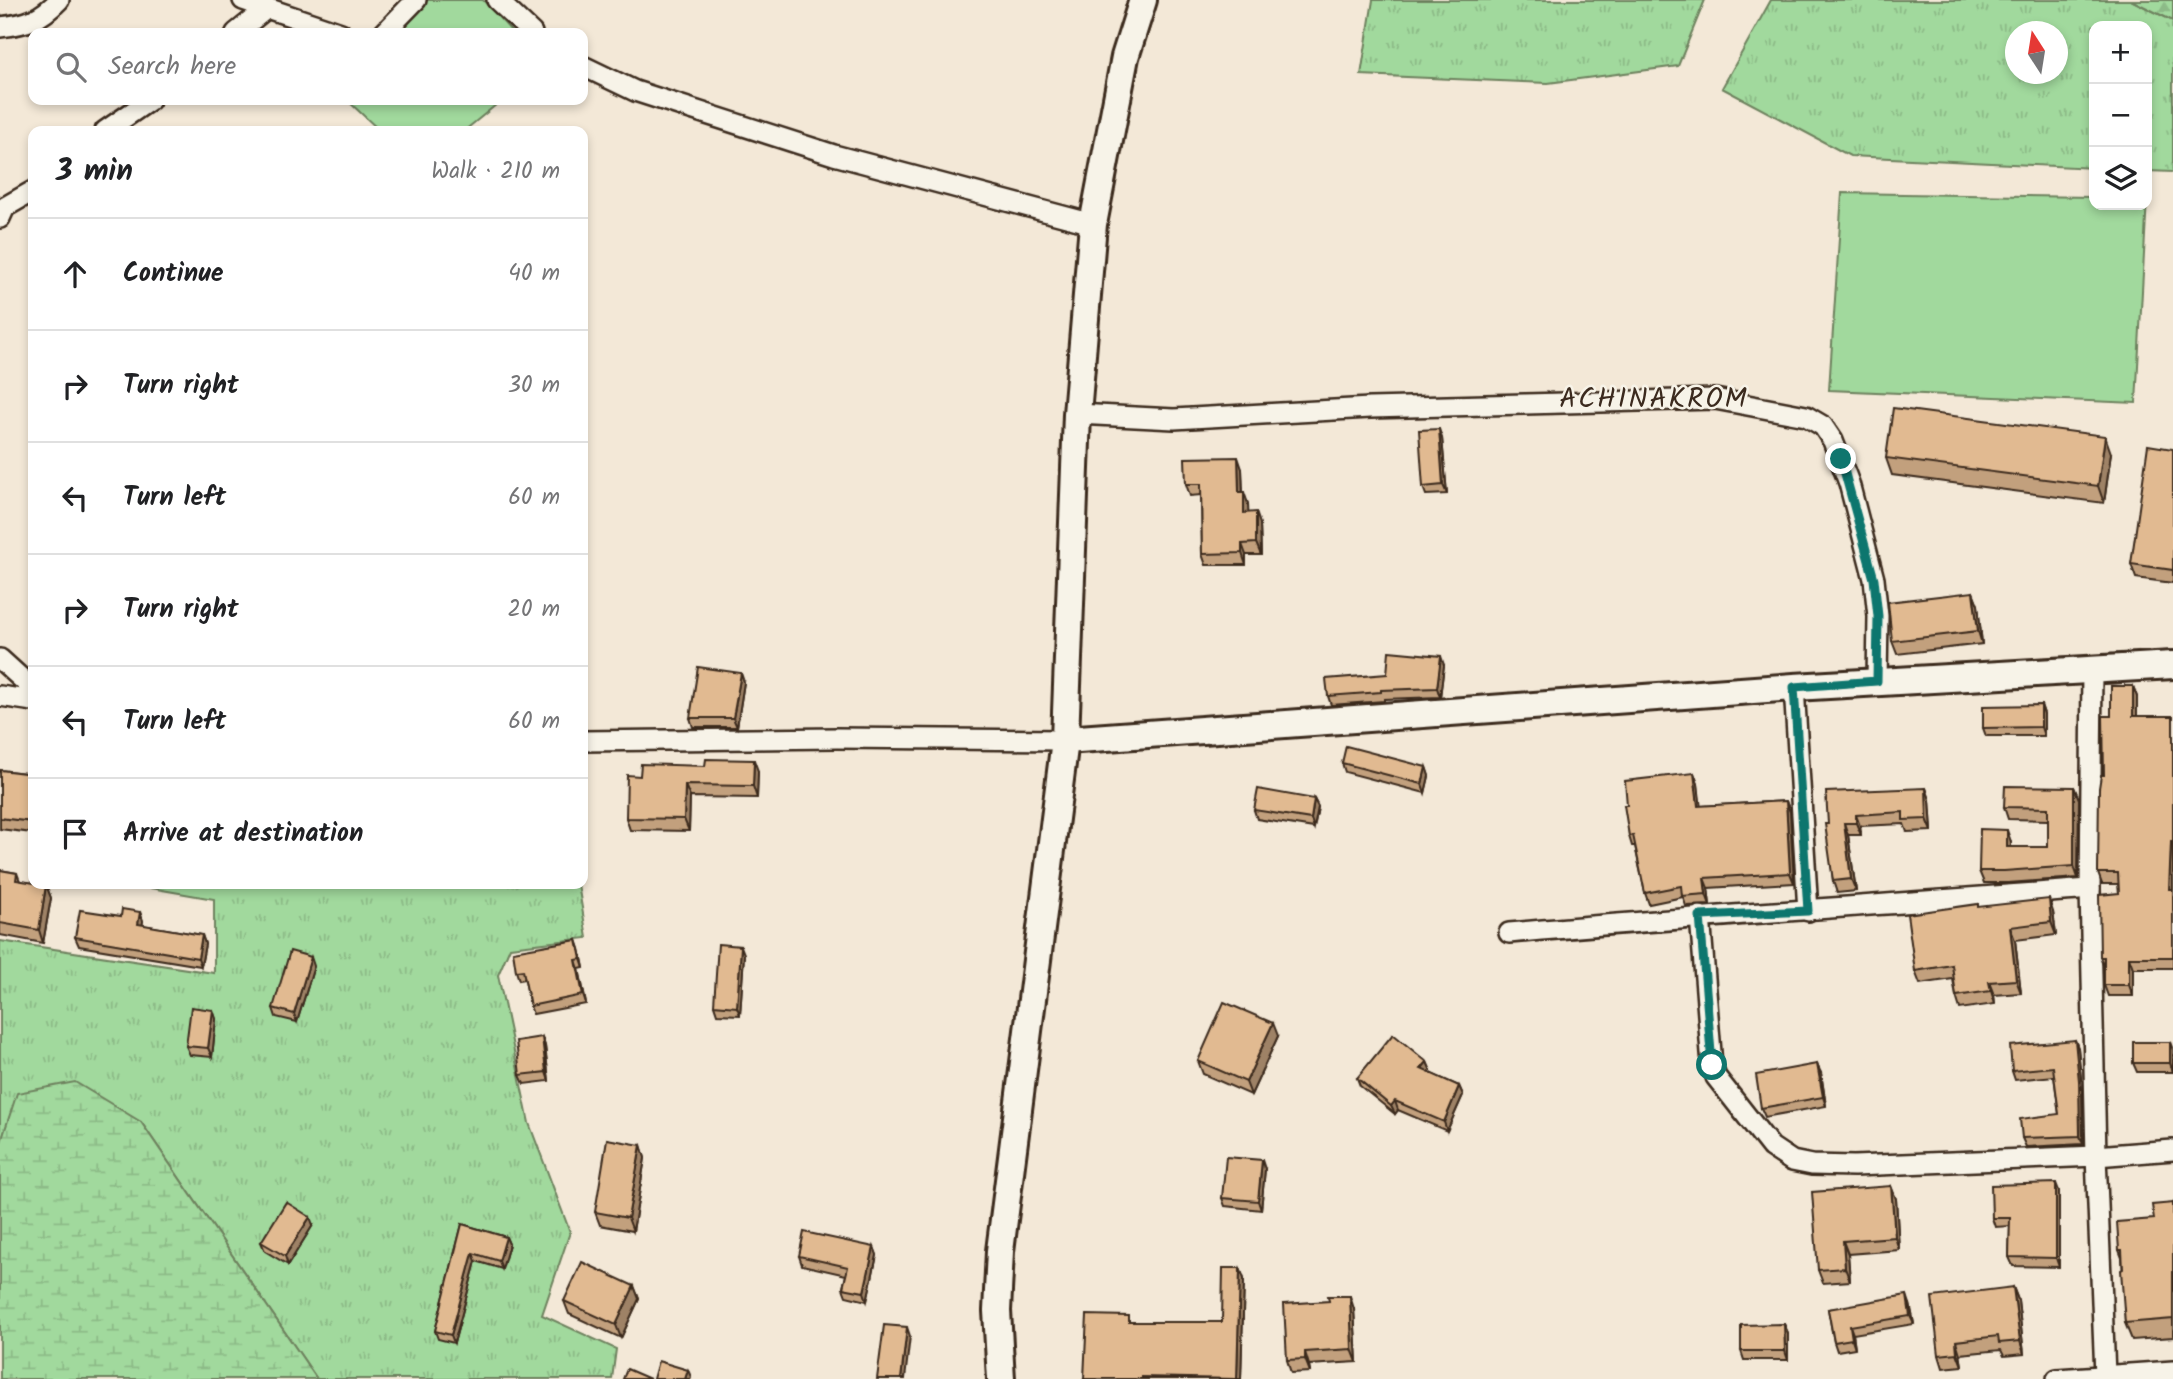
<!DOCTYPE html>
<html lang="en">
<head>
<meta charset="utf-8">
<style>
	:root { --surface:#fff; --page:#f2f2f2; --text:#202124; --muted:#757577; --line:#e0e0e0 }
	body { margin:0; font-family:Kalam,sans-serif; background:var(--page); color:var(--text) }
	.controls { position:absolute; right:21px; top:21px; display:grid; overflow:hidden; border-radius:14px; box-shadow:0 4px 10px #0003 }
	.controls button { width:63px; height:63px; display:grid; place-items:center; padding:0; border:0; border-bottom:2px solid var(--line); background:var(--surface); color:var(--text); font:35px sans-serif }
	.compass { position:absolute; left:2005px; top:21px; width:63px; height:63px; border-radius:50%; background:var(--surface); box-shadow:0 4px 10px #0003; rotate:348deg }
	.stop { position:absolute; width:21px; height:21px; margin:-16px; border:5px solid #0f766e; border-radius:50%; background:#fff }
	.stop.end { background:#0f766e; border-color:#fff; box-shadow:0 2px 7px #0008 }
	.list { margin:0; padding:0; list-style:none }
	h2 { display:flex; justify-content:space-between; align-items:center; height:91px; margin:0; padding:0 28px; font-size:30px }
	h2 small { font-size:23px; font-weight:400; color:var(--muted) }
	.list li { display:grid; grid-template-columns:46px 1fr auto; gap:21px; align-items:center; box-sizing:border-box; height:112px; padding:0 28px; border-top:2px solid var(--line) }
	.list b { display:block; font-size:26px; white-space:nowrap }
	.list em { font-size:23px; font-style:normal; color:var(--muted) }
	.icon { flex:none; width:38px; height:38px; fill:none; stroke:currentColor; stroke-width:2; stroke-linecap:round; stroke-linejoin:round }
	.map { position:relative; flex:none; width:2173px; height:1379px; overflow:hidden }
	.search { position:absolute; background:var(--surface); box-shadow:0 4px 10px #0003; left:28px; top:28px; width:560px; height:77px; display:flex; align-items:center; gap:18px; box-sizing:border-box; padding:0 24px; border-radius:14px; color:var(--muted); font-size:26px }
	.panel { position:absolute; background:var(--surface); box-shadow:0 4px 10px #0003; left:28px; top:126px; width:560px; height:763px; border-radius:14px }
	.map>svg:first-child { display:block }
	.grass { fill:url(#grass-tufts); stroke:#6e825e; stroke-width:2; fill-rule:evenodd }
	.forest { fill:url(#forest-firs); stroke:#6e825e; stroke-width:2 }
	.wetland { fill:url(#wetland-marsh); stroke:#6e825e; stroke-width:2 }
	.pitch { fill:#a1d99d; stroke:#6e825e; stroke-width:2 }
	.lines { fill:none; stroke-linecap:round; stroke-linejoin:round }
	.street-casing { stroke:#3b2a1e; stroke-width:24 }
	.secondary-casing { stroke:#3b2a1e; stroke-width:32 }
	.street { stroke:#f7f3e8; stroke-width:19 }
	.secondary { stroke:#f7f3e8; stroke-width:26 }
	.wall { fill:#c2a07d; stroke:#3b2a1e; stroke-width:2 }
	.shaded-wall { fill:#9e8266; stroke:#3b2a1e; stroke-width:2 }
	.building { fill:#e1ba91; stroke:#3b2a1e; stroke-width:2 }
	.route { stroke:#0f766e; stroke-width:9 }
	.labels { text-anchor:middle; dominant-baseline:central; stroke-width:5; stroke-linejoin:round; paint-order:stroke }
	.quarter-label { font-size:28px; letter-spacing:2px; fill:#3b2a1e; stroke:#f7f3e8 }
</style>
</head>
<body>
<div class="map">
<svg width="2173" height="1379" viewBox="0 0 2173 1379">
	<defs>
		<pattern id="grass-tufts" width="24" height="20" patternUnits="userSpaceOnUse" patternTransform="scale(1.75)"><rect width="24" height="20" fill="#a1d99d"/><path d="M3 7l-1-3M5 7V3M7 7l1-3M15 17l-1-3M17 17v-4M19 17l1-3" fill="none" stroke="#8cba87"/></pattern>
		<pattern id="forest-firs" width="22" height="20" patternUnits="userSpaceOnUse" patternTransform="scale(1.75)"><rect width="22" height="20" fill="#a1d99d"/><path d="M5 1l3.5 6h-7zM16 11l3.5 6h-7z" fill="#8cba87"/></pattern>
		<pattern id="wetland-marsh" width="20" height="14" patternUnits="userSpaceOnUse" patternTransform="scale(1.75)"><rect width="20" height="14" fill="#a1d99d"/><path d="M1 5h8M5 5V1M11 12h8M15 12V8" fill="none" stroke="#8cba87"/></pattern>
	</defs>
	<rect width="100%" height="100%" fill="#f3e8d7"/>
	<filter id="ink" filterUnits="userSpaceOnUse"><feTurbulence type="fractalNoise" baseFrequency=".0143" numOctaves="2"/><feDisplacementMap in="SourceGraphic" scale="14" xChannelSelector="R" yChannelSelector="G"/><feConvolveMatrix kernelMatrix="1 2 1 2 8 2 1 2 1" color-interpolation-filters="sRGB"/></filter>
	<g filter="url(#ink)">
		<g class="grass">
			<path d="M1373,0h332l-27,66 -130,17 -187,-8z"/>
			<path d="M1771,0h360l42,21v151l-26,-1v-145h-53v142l-244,-12 -128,-68zM2016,32h42v42h-42z"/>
			<path d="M142,884h436l9,54 -77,9 -12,28 31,148 41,109 -28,83 74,34 -4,30h-295l-176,-257 -123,-29 -18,52v-204l214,32v-74l-69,-12z"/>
		</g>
		<path class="forest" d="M2131,0h42v21z"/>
		<path class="wetland" d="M75,1082l66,40 176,257h-317v-234l17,-52z"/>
		<g class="pitch">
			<path d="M425,0h58l30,33h-127z"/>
			<path d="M347,100h155l-38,31h-84z"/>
			<path d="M1842,193l252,4v8h53v-7l-11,205 -307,-13z"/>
		</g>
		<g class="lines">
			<g class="street-casing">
				<g id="street">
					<path d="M243,0l98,33"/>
					<path d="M497,0l35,33"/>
					<path d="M0,27c27,-3 40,-7 59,-27"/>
					<path d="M236,33l31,-25"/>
					<path d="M384,33l32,-33"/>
					<path d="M583,66l52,25 199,64 259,69"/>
					<path d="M105,131l45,-31"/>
					<path d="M0,218l5,-11 28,-16"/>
					<path d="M1077,414l97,5 196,-11 345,-9 91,17 17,10 10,15 16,42 25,96 4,37 -1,65"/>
					<path d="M0,659l33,30"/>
					<path d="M2092,670l-2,219 6,267 77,-6"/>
					<path d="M1794,687l14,224"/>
					<path d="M0,696l33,5"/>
					<path d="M583,741l254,-3 228,2"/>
					<path d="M1700,916l12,149 4,12 55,70 21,14 20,4 42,1 242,-10 9,219"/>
					<path d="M1509,933c193,-17 387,-29 581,-44"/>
					<path d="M2057,1379l116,-8"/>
				</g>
			</g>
			<g class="secondary-casing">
				<g id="secondary">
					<path d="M1065,740l729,-53 379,-22"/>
					<path d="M1001,1379l-4,-68 3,-60 65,-511 12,-326 16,-190 32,-167 18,-57"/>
				</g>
			</g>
			<use href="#street" class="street"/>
			<use href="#secondary" class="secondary"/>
		</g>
		<g class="wall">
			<path d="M1442,438l5,56 -21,1 -3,-8z"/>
			<path d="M2173,449v134l-37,-5 -5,-14z"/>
			<path d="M2111,453l-7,50 -212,-28 -6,-17z"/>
			<path d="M1242,469l1,23 5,12v9l12,11 1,31h-15v10h-40l-4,-11 -1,-59 -11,1 -4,-12z"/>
			<path d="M1973,592l5,13 4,39 -85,10 -5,-13z"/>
			<path d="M1444,665l-4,32 -56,2v2l-53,4 -3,-9 59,-22z"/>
			<path d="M744,682l-7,45h-44l-3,-9z"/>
			<path d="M2133,686l4,11v19h36v252h-40v28h-25l-4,-11v-17l-4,-11 19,-64 -1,-9h-16l-4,-11 6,-98 7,-59z"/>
			<path d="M2041,705l3,9v22h-58l-3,-8z"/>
			<path d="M1342,763l84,4 3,9 -4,17 -80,-21z"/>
			<path d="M0,770l33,4v59l-33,-4z"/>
			<path d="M758,771l-1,27 -67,-1 -1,34 -59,-1 -4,-12 14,-42z"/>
			<path d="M1694,773l4,11 2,22 86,-5 4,11 4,71 -86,5 2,17 -24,1 -3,-9 -34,7 -4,-11 -10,-47h-3l-3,-10 -2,-31z"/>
			<path d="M2074,787l5,12 -1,79 -70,5h-24l-5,-12 32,-29v5h37v-27l-40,-1 -4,-12z"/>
			<path d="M1926,788l4,12 2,31 -25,1 -3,-8 -44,2 1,9h-13l8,56 -19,2 -4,-12 -5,-57z"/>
			<path d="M1314,799l4,8 -4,21 -57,-9 -3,-9z"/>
			<path d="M0,870l17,3 3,8 26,4 5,13 -8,45 -43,-8z"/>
			<path d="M1979,907l74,5 3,23 -41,5 6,53 -27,2 1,9 -35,5 -4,-13 -3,-17 -33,5 -5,-13z"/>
			<path d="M140,912l3,9 -1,4 60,10 3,9 -4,22 -122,-20 -4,-9 46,-21z"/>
			<path d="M577,940l3,9 4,19 -5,1 7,35 -53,10 -3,-8 -5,-27 -6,1 -3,-9z"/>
			<path d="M744,954l-4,61 -23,-1 -3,-9z"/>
			<path d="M314,966l-17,56 -21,-5 -3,-9z"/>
			<path d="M213,1010l3,9 -4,38 -22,-2 -4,-9z"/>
			<path d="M1278,1036l-27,59 -48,-21 -5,-13z"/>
			<path d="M542,1037l3,9 4,35 -25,3 -4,-9z"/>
			<path d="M2075,1040l3,8 4,42 1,54 -57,3 -4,-9 37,-24 -5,-38 -39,4 -3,-9z"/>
			<path d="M2170,1042l3,30h-36l-4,-9z"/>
			<path d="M1427,1062l4,9 -2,2 30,13 4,9 -16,36 -49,-21 -3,4 -35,-28 -3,-8z"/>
			<path d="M1821,1073l5,33 -61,11 -4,-9z"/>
			<path d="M641,1145l4,13 -12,73 -33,-6 -5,-13z"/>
			<path d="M1265,1169l-4,41 -36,-4 -3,-8z"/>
			<path d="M1891,1186l5,13 3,51 -51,4 2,27 -27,2 -5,-13z"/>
			<path d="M2059,1191v76l-46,-1 -4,-9 1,-31 -15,1 -3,-9z"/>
			<path d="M2173,1203v134l-41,3 -7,-17 -3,-65 -3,-8z"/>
			<path d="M462,1224l44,13 3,7 -7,25 -26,-8 -22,82 -16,-4 -3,-8z"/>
			<path d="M313,1225l-25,40 -23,-14 -4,-9z"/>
			<path d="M874,1247l3,8 -10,46 -21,-5 -3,-8 3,-13 -44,-10 -3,-9z"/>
			<path d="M1240,1268l4,11 -3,100h-157l47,-57h91z"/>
			<path d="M634,1286l5,13 -18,39 -52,-24 -5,-13z"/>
			<path d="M2013,1287l5,13 6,54 -20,2 -3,-6 -41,4 2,12 -19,2 -4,-13z"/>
			<path d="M1910,1304l4,20 -61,10 2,14 -18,3 -3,-9 -6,-33z"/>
			<path d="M1354,1309l3,53 -48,3 1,7 -19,1 -4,-13z"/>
			<path d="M1784,1324l4,9v27h-44l-3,-9z"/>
		</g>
		<g class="shaded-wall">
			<path d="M1439,429l3,9 5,56 -4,-9z"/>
			<path d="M2105,436l6,17 -7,50 -6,-17z"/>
			<path d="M1238,457l4,12 1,35 -4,-12z"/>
			<path d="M1244,492l4,12 1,21 -5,-12z"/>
			<path d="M1256,512l4,12 1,31 -5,-12z"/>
			<path d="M1242,544l4,11v10l-4,-12z"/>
			<path d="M1973,592l5,13 4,39 -4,-13z"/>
			<path d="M1441,656l3,9 -4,32 -3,-9z"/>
			<path d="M741,673l3,9 -7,45 -4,-9z"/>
			<path d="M2133,686l4,11v30l-4,-11z"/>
			<path d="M2041,705l3,9v22l-3,-9z"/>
			<path d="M754,760l4,11 -1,27 -4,-12z"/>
			<path d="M1426,767l3,9 -4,17 -3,-9z"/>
			<path d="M1694,773l4,11 4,33 -4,-11z"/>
			<path d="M685,785l5,12 -1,34 -5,-12z"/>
			<path d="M2074,787l5,12 -1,79 -4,-12z"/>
			<path d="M1926,788l4,12 2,31 -5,-12z"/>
			<path d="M1314,799l4,8 -4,21 -3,-9z"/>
			<path d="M1786,801l4,11 4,71 -4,-10z"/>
			<path d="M1856,815l4,11 1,9 -5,-12z"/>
			<path d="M1844,823l4,12 8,56 -5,-12z"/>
			<path d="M2007,830l4,12v17l-4,-12z"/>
			<path d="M2171,842l2,4v53l-4,-10z"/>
			<path d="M1704,878l4,10 2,17 -4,-11z"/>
			<path d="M46,885l5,13 -8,45 -4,-13z"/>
			<path d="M2049,899l4,13 3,23 -5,-13z"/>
			<path d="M140,912l3,9 -2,12 -3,-9z"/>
			<path d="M2010,927l5,13 6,53 -5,-13z"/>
			<path d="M202,935l3,9 -4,22 -3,-8z"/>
			<path d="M577,940l3,9 4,19 -3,-9z"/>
			<path d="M741,946l3,8 -4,61 -3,-8z"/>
			<path d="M311,957l3,9 -17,56 -3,-8z"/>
			<path d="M2129,957l4,11v28l-4,-11z"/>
			<path d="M576,960l3,9 7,35 -3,-9z"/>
			<path d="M1989,982l5,13 1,9 -4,-13z"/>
			<path d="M213,1010l3,9 -4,38 -4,-9z"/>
			<path d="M1273,1023l5,13 -27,59 -5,-13z"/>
			<path d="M542,1037l3,9 4,35 -3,-9z"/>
			<path d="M2075,1040l3,8 4,42 1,54 -3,-8z"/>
			<path d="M2170,1042l3,8v22l-3,-9z"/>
			<path d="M1427,1062l4,9 -7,7 -3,-9z"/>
			<path d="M1817,1064l4,9 5,33 -3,-9z"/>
			<path d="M1459,1086l4,9 -16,36 -3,-9z"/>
			<path d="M1395,1101l3,9 -3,4 -4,-8z"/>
			<path d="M641,1145l4,13 -12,73 -5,-13z"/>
			<path d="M1262,1160l3,9 -4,41 -3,-9z"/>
			<path d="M2056,1183l3,8v76l-3,-9z"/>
			<path d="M1891,1186l5,13 3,51 -4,-13z"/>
			<path d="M310,1217l3,8 -25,40 -3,-9z"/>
			<path d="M506,1237l3,7 -7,25 -3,-8z"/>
			<path d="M1843,1241l5,13 2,27 -5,-13z"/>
			<path d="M874,1247l3,8 -10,46 -3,-9z"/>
			<path d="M473,1253l3,8 -22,82 -3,-8z"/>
			<path d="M1240,1268l4,11 -3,100h-4z"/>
			<path d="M634,1286l5,13 -18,39 -5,-13z"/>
			<path d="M2013,1287l5,13 6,54 -4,-13z"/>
			<path d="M1907,1295l3,9 4,20 -4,-8z"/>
			<path d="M1350,1296l4,13 3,53 -5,-13z"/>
			<path d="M1784,1324l4,9v27l-3,-9z"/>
			<path d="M1850,1326l3,8 2,14 -3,-9z"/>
			<path d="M907,1327l3,9 -5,43h-4z"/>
			<path d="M1956,1341l4,13 2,12 -5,-13z"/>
			<path d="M1305,1352l4,13 1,7 -5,-13z"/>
			<path d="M688,1370l3,7 -1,2h-5z"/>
		</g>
		<g class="building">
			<path d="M1893,408l212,28 -7,50 -212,-28z"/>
			<path d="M1439,429l4,56 -20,2 -4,-57z"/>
			<path d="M2148,445l25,4v121l-42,-6z"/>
			<path d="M1238,457l1,35h5v21l12,-1v31l-14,1v9l-40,1 -1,-70h-15l-1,-26z"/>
			<path d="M1973,592l5,39 -86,10 -4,-39z"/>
			<path d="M1389,651l52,5 -4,32 -56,2v2l-53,4 -2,-17 61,-5z"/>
			<path d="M698,667l43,6 -8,45h-43z"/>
			<path d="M2111,686h22v30h40v126h-2l-2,47h4v68h-44v28h-25v-28h-4l-1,-62 20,-2 -1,-20h-20l1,-85 2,-13h3l-1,-59h8z"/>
			<path d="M2041,705v22l-58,1v-22z"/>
			<path d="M1346,746l80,21 -4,17 -80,-21z"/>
			<path d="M706,759l48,1 -1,26 -68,-1 -1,34 -58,-1 1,-43 13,1 1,-12 64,2z"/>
			<path d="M0,770l33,4v48l-33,-4z"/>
			<path d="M1694,773l4,33 88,-5 4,72 -86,5 2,16 -24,2 -1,-10 -36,7 -12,-58 -4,1 -5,-31h3l-2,-24z"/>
			<path d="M2005,786l69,1v79l-70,5h-25l1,-42 27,1v17h41v-39l-44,-1z"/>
			<path d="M1926,788l1,31 -24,1v-8l-47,3v8h-12l7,56 -18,2 -8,-57h3l-2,-32z"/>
			<path d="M1258,789l56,10 -3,20 -57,-9z"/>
			<path d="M0,870l17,3 -1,7 30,5 -7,45 -39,-7z"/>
			<path d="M2049,899l2,23 -41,5 6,53 -27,2 2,9 -35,5 -4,-31 -37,6 -8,-57 71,-10v3z"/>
			<path d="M122,909l18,3 -2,12 64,11 -4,23 -123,-21 5,-27 41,6z"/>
			<path d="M577,940l4,19 -5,1 7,35 -53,11 -7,-36 -7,1 -3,-20z"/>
			<path d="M718,944l23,2 -4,61 -23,-2z"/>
			<path d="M290,951l21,6 -17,57 -21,-6z"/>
			<path d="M1224,1002l49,21 -27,59 -48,-21z"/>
			<path d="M191,1007l22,3 -5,38 -22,-2z"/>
			<path d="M1393,1034l34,28 -6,7 38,17 -15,36 -49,-21 -4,5 -34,-28z"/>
			<path d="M542,1037l4,35 -26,3 -4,-34z"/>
			<path d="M2075,1040l4,41 1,55 -58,2 -2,-19 39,-5 -6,-47 -41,4 -2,-25z"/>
			<rect x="2133" y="1042" width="37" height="21"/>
			<path d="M1817,1064l6,33 -62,11 -5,-33z"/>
			<path d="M607,1139l34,6 -13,73 -33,-6z"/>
			<path d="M1226,1157l36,3 -4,41 -36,-3z"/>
			<path d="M2056,1183v75l-47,-1 1,-39h-18l-1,-33z"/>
			<path d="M1891,1186l4,51 -52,4 2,27 -27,2 -6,-78z"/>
			<path d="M286,1202l24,15 -25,39 -24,-14z"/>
			<path d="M2173,1203v116l-48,4 -4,-53 2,-1 -1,-19h-3l-2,-28 37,-3 -2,-14z"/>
			<path d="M462,1224l44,13 -7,24 -26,-8 -22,82 -16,-4z"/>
			<path d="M804,1232l70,15 -10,45 -21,-4 5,-21 -49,-11z"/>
			<path d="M582,1262l52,24 -18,39 -52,-24z"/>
			<path d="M1223,1268h17l-3,111 -95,-2v2h-58l3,-64 42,1v6h93z"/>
			<path d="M2013,1287l7,54 -21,2 -1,-7 -42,5 1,12 -18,2 -7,-58z"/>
			<path d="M1907,1295l3,21 -60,10 2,13 -18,3 -6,-33z"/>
			<path d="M1328,1296h22l2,53 -47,3v7l-18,1 -3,-56 45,-3z"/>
			<path d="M1784,1324l1,27h-44v-26z"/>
			<path d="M884,1325l23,2 -6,52h-24z"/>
			<path d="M658,1361l30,9 -3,9h-32z"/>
			<path d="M627,1369l23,10h-27z"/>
		</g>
	</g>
	<g class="lines" filter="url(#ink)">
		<path class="route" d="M1712,1065l-12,-149 108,-5 -14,-224 83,-6 1,-65 -4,-37 -33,-120"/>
	</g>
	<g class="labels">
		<g class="quarter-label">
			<text x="1654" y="399">ACHINAKROM</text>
		</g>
	</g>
</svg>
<div class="controls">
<button>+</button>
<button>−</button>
<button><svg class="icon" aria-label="layers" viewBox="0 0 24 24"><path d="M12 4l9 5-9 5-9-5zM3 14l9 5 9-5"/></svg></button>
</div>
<svg class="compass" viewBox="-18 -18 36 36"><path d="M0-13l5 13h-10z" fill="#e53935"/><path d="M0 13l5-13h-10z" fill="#757577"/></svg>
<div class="stop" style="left:1712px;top:1065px"></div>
<div class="stop end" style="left:1841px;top:459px"></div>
<div class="search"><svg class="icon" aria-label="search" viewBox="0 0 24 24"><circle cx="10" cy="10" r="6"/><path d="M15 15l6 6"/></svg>Search here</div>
<section class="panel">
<h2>3 min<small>Walk · 210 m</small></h2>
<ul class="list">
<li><svg class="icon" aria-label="ahead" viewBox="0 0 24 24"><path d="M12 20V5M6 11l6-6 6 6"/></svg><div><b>Continue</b></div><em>40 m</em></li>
<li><svg class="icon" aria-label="right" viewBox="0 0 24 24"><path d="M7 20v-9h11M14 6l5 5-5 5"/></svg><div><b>Turn right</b></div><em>30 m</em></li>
<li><svg class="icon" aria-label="left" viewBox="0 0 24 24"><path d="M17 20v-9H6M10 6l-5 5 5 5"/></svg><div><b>Turn left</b></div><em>60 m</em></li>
<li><svg class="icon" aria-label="right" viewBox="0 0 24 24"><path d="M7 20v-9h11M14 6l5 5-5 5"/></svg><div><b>Turn right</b></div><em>20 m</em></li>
<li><svg class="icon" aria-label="left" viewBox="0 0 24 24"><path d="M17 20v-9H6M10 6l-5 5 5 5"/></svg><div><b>Turn left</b></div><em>60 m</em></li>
<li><svg class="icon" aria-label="arrive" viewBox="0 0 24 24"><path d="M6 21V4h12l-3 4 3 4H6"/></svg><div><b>Arrive at destination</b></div></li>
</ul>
</section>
</div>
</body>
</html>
